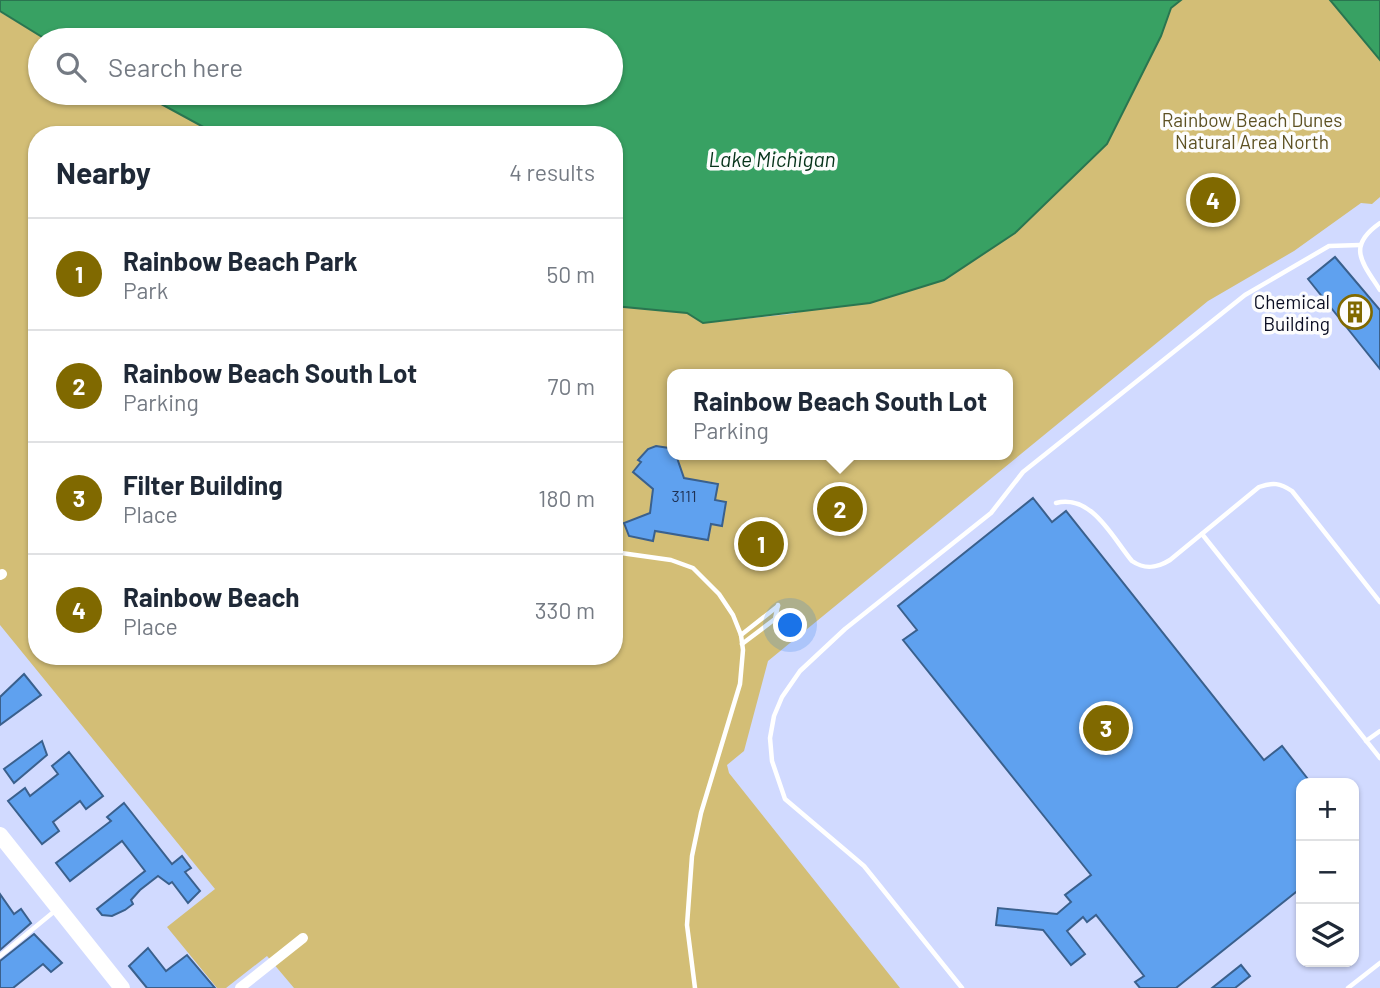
<!DOCTYPE html>
<html lang="en">
<head>
<meta charset="utf-8">
<style>
	:root { --surface:#fff; --page:#f6f6f7; --text:#1f2937; --muted:#747a83; --line:#e0e1e3; --accent:#806900 }
	body { margin:0; font-family:Barlow,sans-serif; background:var(--page); color:var(--text) }
	.controls { position:absolute; right:21px; bottom:21px; display:grid; overflow:hidden; border-radius:14px; box-shadow:0 2px 5px #0004 }
	.controls button { width:63px; height:63px; display:grid; place-items:center; padding:0; border:0; border-bottom:2px solid var(--line); background:var(--surface); color:var(--text); font:35px sans-serif }
	.you { position:absolute; left:791px; top:626px; width:24px; height:24px; margin:-18px; border:5px solid #fff; border-radius:50%; background:#1a73e8; box-shadow:0 0 0 10px #1a73e833 }
	.badge { display:grid; place-items:center; width:46px; height:46px; border-radius:50%; background:var(--accent); color:#fff; font-size:23px; font-weight:700 }
	.pin { position:absolute; translate:-50% -50%; border:4px solid #fff; box-shadow:0 2px 7px #0006 }
	.popup { position:absolute; left:667px; top:369px; width:346px; height:91px; box-sizing:border-box; display:grid; place-content:center; border-radius:14px; background:var(--surface); filter:drop-shadow(0 2px 5px #0005); font-size:23px; white-space:nowrap; color:var(--muted) }
	.popup b { font-size:26px; color:var(--text) }
	.popup::after { content:''; position:absolute; left:50%; top:100%; margin-left:-14px; border:14px solid transparent; border-top-color:var(--surface) }
	.list { margin:0; padding:0; list-style:none }
	h2 { display:flex; justify-content:space-between; align-items:center; height:91px; margin:0; padding:0 28px; font-size:30px }
	h2 small { font-size:23px; font-weight:400; color:var(--muted) }
	.list li { display:grid; grid-template-columns:46px 1fr auto; gap:21px; align-items:center; box-sizing:border-box; height:112px; padding:0 28px; border-top:2px solid var(--line) }
	.list b { display:block; font-size:26px; white-space:nowrap }
	.list p { margin:0; font-size:23px; white-space:nowrap; color:var(--muted) }
	.list em { font-size:23px; font-style:normal; color:var(--muted) }
	.icon { flex:none; width:38px; height:38px; fill:none; stroke:currentColor; stroke-width:2; stroke-linecap:round; stroke-linejoin:round }
	.map { position:relative; flex:none; width:1380px; height:988px; overflow:hidden }
	.search { position:absolute; background:var(--surface); box-shadow:0 2px 5px #0004; left:28px; top:28px; width:595px; height:77px; display:flex; align-items:center; gap:18px; box-sizing:border-box; padding:0 24px; border-radius:38px; color:var(--muted); font-size:26px }
	.panel { position:absolute; background:var(--surface); box-shadow:0 2px 5px #0004; left:28px; top:126px; width:595px; height:539px; border-radius:28px }
	.map>svg:first-child { display:block }
	.green { fill:#d3be76; fill-rule:evenodd }
	.water { fill:#38a163; stroke:#2a7550; stroke-width:2 }
	.building { fill:#5fa1ef; stroke:#3a608d; stroke-width:2 }
	.lines { fill:none; stroke-linecap:round; stroke-linejoin:round }
	.lane { stroke:#fff; stroke-width:4.5 }
	.street { stroke:#fff; stroke-width:10 }
	.primary { stroke:#fff; stroke-width:16 }
	.labels { text-anchor:middle; dominant-baseline:central; stroke-width:7; stroke-linejoin:round; paint-order:stroke }
	.number-label { font-size:16px; fill:#1f3255 }
	.park-label { font-size:19px; fill:#5d5123; stroke:#fdfdfd }
	.poi-label { font-size:19px; fill:#0a0d22; stroke:#fdfdfd; text-anchor:end }
	.water-label { font-size:21px; font-style:italic; fill:#06331a; stroke:#fdfdfd }
</style>
</head>
<body>
<div class="map">
<svg width="1380" height="988" viewBox="0 0 1380 988">
	<rect width="100%" height="100%" fill="#d1daff"/>
	<path class="green" d="M1181,0h149l50,60v137l-8,7 -11,-1 -67,48 -86,50 -440,360 -24,90 -17,14 2,8 171,215h-606l-27,-32 -41,32h-9l-50,-61 48,-38 -215,-264v-613l47,28h-7v53h101l77,42h-181v521h577v-350l73,7 17,10 87,-9 153,-34 71,-47 146,-197 10,-28zM672,374h336v81h-336z"/>
	<g class="water">
		<path d="M0,0h1181l-10,8 -10,28 -54,108 -92,89 -71,47 -74,23 -167,20 -16,-10 -73,-7v-171h-396l-77,-42h470v-53h-564l-47,-29z"/>
		<path d="M1330,0h50v60z"/>
	</g>
	<g class="building">
		<path d="M1335,257l45,53v59l-72,-90z"/>
		<path d="M656,446l13,2 7,7 8,23 34,6 -3,16 11,2 -4,24 -11,-2 -3,16 -53,-9 -2,10 -24,-5 -5,-13 26,-10 3,-24 -20,-17 8,-10 -3,-2 10,-11z"/>
		<path d="M1033,498l19,24 14,-11 198,249 18,-14 29,37h-10v105l-125,100h-36l-5,-6 9,-6 -48,-61 -9,7 -4,-5 -16,14 18,23 -14,11 -28,-35 -47,-5 2,-17 59,6 14,-12 -6,-7 26,-20 -188,-235 14,-10 -19,-24z"/>
		<path d="M24,674l17,21 -41,30v-28z"/>
		<path d="M42,741l5,14 -33,28 -10,-14z"/>
		<path d="M69,752l34,44 -17,13 -6,-8 -27,21 6,9 -17,13 -34,-43 17,-13 5,8 28,-22 -6,-8z"/>
		<path d="M124,803l48,61 10,-8 9,12 -6,4 15,19 -12,12 -16,-21 -3,2 -11,-8 -18,14 -9,10 2,4 -8,6 -13,6 -10,-1 -5,-6 48,-38 -23,-30 -52,40 -14,-18 55,-42 -4,-4z"/>
		<path d="M0,894l14,20 7,-5 10,14 -31,27z"/>
		<path d="M34,934l28,29 -11,9 -8,-8 -30,24h-13v-27z"/>
		<path d="M148,948l18,23 21,-16 28,33h-68l-18,-22z"/>
		<path d="M1241,965l9,11 -15,12h-23z"/>
	</g>
	<g class="lines">
		<g class="lane">
			<path d="M1380,223c-33,23 -19,38 0,67"/>
			<path d="M1056,503c36,-9 56,34 76,58 13,9 25,7 38,-1l89,-73c14,-5 21,-4 33,4l88,111"/>
			<path d="M1202,534l178,224"/>
			<path d="M614,552l57,8 22,8 26,26 14,21 8,20 2,15 -3,34 -39,129 -9,43 -5,69 8,63"/>
			<path d="M741,635l37,-29"/>
			<path d="M742,644l33,-25 3,-14"/>
			<path d="M1366,741l14,-10"/>
			<path d="M0,956l56,-46"/>
			<path d="M962,988l-98,-122 -79,-67 -13,-38 -2,-23 4,-22 8,-19 18,-26 45,-42 146,-116 32,-41 222,-177 84,-49 31,-1"/>
			<path d="M1348,988l32,-25"/>
		</g>
		<g class="street">
			<path d="M0,575l2,-1"/>
			<path d="M240,988l63,-50"/>
		</g>
		<path class="primary" d="M0,835l122,153"/>
	</g>
	<defs>
		<g id="building-ring" transform="scale(1.75)"><circle r="9.5" fill="#fdfdfd" stroke="#806900" stroke-width="1.5"/><path d="M-4-6H4V6H1V3H-1V6H-4ZM-2.5-4.3h1.7v1.8h-1.7ZM.8-4.3h1.7v1.8H.8ZM-2.5-1h1.7V.8h-1.7ZM.8-1h1.7V.8H.8Z" fill="#806900"/></g>
	</defs>
	<g fill-rule="evenodd">
		<use href="#building-ring" x="1355" y="312"/>
	</g>
	<g class="labels">
		<g class="number-label">
			<text x="684" y="495">3111</text>
		</g>
		<g class="park-label">
			<text x="1252" y="119">Rainbow Beach Dunes<tspan x="1252" dy="22">Natural Area North</tspan></text>
		</g>
		<g class="poi-label">
			<text x="1330" y="301">Chemical<tspan x="1330" dy="22">Building</tspan></text>
		</g>
		<g class="water-label">
			<text x="772" y="158">Lake Michigan</text>
		</g>
	</g>
</svg>
<div class="controls">
<button>+</button>
<button>−</button>
<button><svg class="icon" aria-label="layers" viewBox="0 0 24 24"><path d="M12 4l9 5-9 5-9-5zM3 14l9 5 9-5"/></svg></button>
</div>
<div class="you"></div>
<div class="pin badge" style="left:761px;top:544px">1</div>
<div class="pin badge" style="left:840px;top:509px">2</div>
<div class="popup"><b>Rainbow Beach South Lot</b>Parking</div>
<div class="pin badge" style="left:1106px;top:728px">3</div>
<div class="pin badge" style="left:1213px;top:200px">4</div>
<div class="search"><svg class="icon" aria-label="search" viewBox="0 0 24 24"><circle cx="10" cy="10" r="6"/><path d="M15 15l6 6"/></svg>Search here</div>
<section class="panel">
<h2>Nearby<small>4 results</small></h2>
<ul class="list">
<li><span class="badge">1</span><div><b>Rainbow Beach Park</b><p>Park</p></div><em>50 m</em></li>
<li><span class="badge">2</span><div><b>Rainbow Beach South Lot</b><p>Parking</p></div><em>70 m</em></li>
<li><span class="badge">3</span><div><b>Filter Building</b><p>Place</p></div><em>180 m</em></li>
<li><span class="badge">4</span><div><b>Rainbow Beach</b><p>Place</p></div><em>330 m</em></li>
</ul>
</section>
</div>
</body>
</html>
